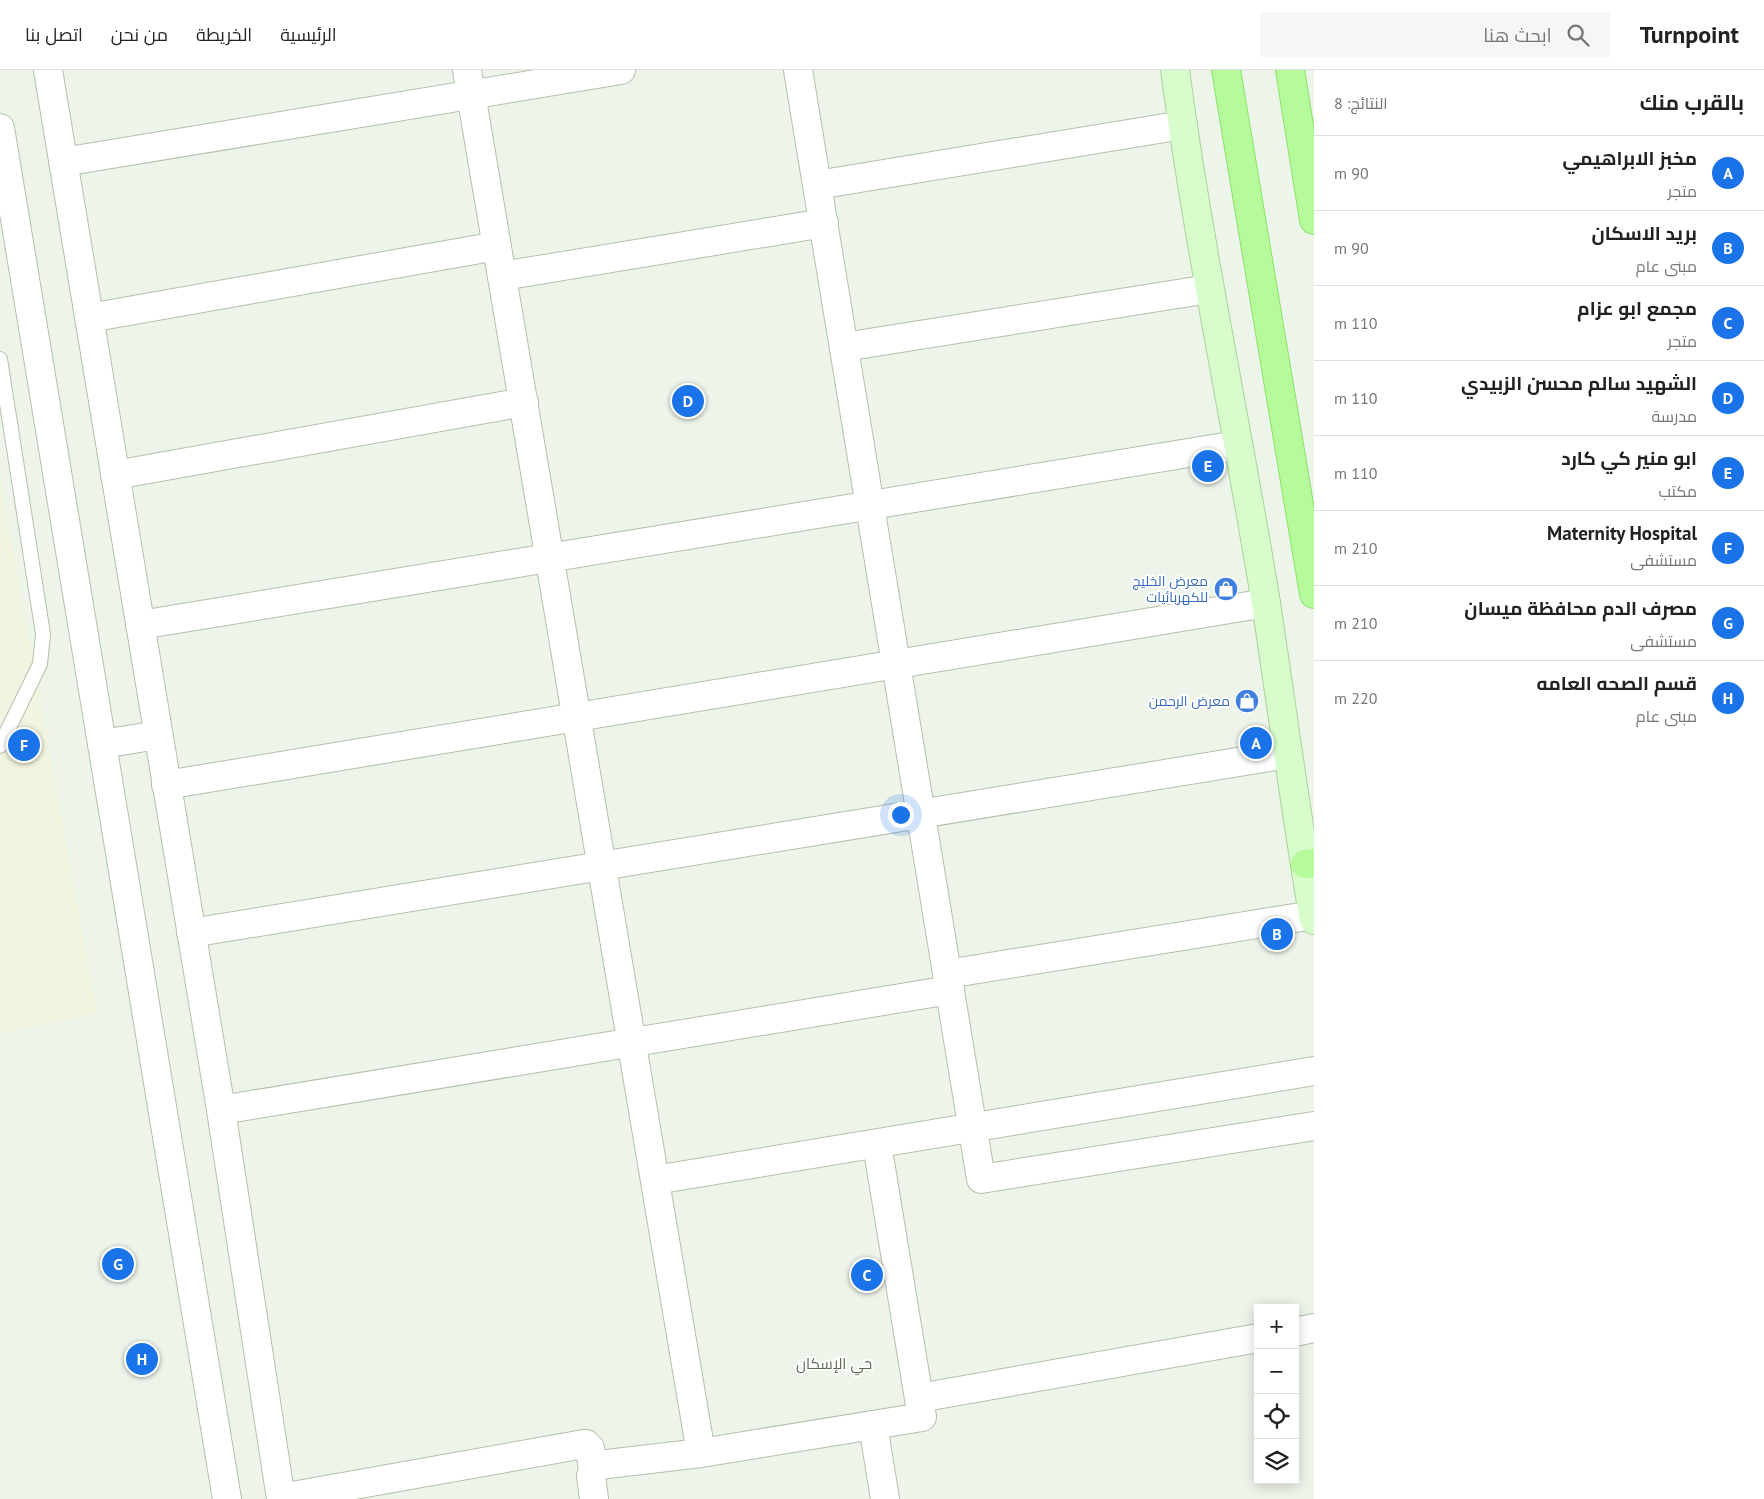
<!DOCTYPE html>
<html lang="ar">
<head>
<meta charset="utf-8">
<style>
	:root { --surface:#fff; --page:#f6f6f6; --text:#222; --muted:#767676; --line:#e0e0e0; --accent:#1a73e8 }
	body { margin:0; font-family:"PT Sans",Cairo,sans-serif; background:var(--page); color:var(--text); direction:rtl }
	.controls { position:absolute; right:15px; bottom:15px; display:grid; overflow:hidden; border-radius:0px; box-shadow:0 2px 12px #0003 }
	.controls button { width:45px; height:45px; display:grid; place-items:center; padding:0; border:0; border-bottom:1px solid var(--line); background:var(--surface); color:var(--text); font:25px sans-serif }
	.you { position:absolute; left:900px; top:744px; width:18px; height:18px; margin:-12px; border:4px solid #fff; border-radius:50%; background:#1a73e8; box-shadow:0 0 0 8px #1a73e833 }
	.badge { display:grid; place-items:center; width:32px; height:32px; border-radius:50%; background:var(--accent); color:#fff; font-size:16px; font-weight:700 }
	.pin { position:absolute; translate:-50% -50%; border:2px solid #fff; box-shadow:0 1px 5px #0006 }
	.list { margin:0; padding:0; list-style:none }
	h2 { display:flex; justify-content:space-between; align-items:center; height:65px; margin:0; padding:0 20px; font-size:21px }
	h2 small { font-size:16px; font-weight:400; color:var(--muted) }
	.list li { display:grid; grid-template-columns:32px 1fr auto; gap:15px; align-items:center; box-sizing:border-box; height:75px; padding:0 20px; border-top:1px solid var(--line) }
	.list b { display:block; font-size:19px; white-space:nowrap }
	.list p { margin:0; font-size:16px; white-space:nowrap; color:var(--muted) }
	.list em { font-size:16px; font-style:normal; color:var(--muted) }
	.icon { flex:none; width:28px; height:28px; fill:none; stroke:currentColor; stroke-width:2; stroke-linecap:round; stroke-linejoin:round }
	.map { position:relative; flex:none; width:1314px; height:1429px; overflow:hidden; direction:ltr }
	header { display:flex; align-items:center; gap:30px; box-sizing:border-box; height:70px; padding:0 25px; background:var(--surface); border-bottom:1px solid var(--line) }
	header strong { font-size:24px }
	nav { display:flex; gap:28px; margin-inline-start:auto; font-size:18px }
	.search { width:350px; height:45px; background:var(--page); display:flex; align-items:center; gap:12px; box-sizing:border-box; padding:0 18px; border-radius:0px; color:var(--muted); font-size:19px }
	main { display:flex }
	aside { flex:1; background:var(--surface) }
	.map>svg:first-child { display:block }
	.medical { fill:#f1f4de }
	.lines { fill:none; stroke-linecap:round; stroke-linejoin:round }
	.lane-casing { stroke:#b3c0ac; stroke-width:16 }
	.street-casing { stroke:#b3c0ac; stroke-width:30 }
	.secondary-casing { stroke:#a8d39a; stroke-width:30 }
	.primary-casing { stroke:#8ce16b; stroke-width:30 }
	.lane { stroke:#fff; stroke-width:14 }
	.street { stroke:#fff; stroke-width:28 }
	.secondary { stroke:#d6fdcb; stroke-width:28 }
	.primary { stroke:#b5fb9c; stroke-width:28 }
	.labels { text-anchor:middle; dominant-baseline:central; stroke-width:4; stroke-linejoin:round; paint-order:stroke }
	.shop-label { font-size:14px; fill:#366cbe; stroke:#fff; text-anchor:end }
	.neighbourhood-label { font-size:15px; fill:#5a6b4f; stroke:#fff }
</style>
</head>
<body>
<header>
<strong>Turnpoint</strong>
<div class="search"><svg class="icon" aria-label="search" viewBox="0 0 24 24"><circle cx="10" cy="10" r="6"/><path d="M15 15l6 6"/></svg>ابحث هنا</div>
<nav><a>الرئيسية</a><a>الخريطة</a><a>من نحن</a><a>اتصل بنا</a></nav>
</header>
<main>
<aside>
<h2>بالقرب منك<small>النتائج: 8</small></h2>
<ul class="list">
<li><span class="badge">A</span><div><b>مخبز الابراهيمي</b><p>متجر</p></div><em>90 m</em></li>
<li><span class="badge">B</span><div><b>بريد الاسكان</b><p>مبنى عام</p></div><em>90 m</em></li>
<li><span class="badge">C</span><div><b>مجمع ابو عزام</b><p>متجر</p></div><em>110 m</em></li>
<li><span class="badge">D</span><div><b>الشهيد سالم محسن الزبيدي</b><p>مدرسة</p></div><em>110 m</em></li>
<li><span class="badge">E</span><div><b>ابو منير كي كارد</b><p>مكتب</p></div><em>110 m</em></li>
<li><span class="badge">F</span><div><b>Maternity Hospital</b><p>مستشفى</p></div><em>210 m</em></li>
<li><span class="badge">G</span><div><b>مصرف الدم محافظة ميسان</b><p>مستشفى</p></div><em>210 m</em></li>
<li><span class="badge">H</span><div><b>قسم الصحه العامه</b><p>مبنى عام</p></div><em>220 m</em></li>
</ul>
</aside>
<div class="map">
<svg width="1314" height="1429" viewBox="0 0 1314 1429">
	<rect width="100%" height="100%" fill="#edf4ea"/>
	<path class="medical" d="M0,407l97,536 -97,21z"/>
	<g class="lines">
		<g class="lane-casing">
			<path id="lane" d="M0,289l43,275 -3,30 -40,82"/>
		</g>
		<g class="street-casing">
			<g id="street">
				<path d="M48,0l173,1040 60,389"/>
				<path d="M467,0l234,1383"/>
				<path d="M798,0l183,1109 333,-53"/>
				<path d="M0,58l227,1371"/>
				<path d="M63,92l558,-92"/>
				<path d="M817,115l366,-60"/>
				<path d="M502,206l322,-53"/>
				<path d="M89,248l408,-72"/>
				<path d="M844,277l365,-58"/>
				<path d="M115,405l409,-73"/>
				<path d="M140,555l1097,-180"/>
				<path d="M102,674l56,-9"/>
				<path d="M166,715l1100,-182"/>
				<path d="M191,863l1096,-179"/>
				<path d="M947,904l366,-59"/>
				<path d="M221,1040l729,-120"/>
				<path d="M655,1110l659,-109"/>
				<path d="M1295,1262l19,-4"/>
				<path d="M919,1328l339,-60"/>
				<path d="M873,1355l12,74"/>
				<path d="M593,1400l6,-5 102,-12 221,-36 -45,-273"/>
				<path d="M281,1428l303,-54h2l4,4 3,22 -2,6 3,23"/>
			</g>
		</g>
		<g class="secondary-casing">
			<path id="secondary" d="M1175,0c24,179 62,355 91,533 16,106 30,211 48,317"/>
		</g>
		<g class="primary-casing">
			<g id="primary">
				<path d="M1226,0l88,524"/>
				<path d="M1290,0l24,150"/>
				<path d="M1305,794l9,-1"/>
			</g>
		</g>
		<use href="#lane" class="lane"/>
		<use href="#street" class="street"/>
		<use href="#secondary" class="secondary"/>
		<use href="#primary" class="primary"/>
	</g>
	<defs>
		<g id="shop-disc" transform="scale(1.25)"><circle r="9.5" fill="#3f7fe0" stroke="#fff"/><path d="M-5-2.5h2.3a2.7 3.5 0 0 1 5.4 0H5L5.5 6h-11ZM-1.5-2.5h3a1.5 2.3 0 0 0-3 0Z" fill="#fff"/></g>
	</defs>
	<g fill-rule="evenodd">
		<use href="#shop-disc" x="1226" y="519"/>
		<use href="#shop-disc" x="1247" y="631"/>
	</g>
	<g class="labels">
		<g class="shop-label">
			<text x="1208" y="511">معرض الخليج<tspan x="1208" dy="16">للكهربائيات</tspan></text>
			<text x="1230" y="631">معرض الرحمن</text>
		</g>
		<g class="neighbourhood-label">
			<text x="834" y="1293">حي الإسكان</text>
		</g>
	</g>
</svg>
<div class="controls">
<button>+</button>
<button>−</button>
<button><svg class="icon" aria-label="locate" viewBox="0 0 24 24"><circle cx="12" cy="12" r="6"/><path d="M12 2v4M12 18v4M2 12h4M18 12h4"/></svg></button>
<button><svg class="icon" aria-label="layers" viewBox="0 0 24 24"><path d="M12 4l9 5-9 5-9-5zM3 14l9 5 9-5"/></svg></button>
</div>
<div class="you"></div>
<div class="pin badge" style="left:1256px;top:673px">A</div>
<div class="pin badge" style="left:1277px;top:864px">B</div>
<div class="pin badge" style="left:867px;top:1205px">C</div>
<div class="pin badge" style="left:688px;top:331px">D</div>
<div class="pin badge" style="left:1208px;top:396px">E</div>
<div class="pin badge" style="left:24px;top:675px">F</div>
<div class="pin badge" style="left:118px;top:1194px">G</div>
<div class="pin badge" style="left:142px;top:1289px">H</div>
</div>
</main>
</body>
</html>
